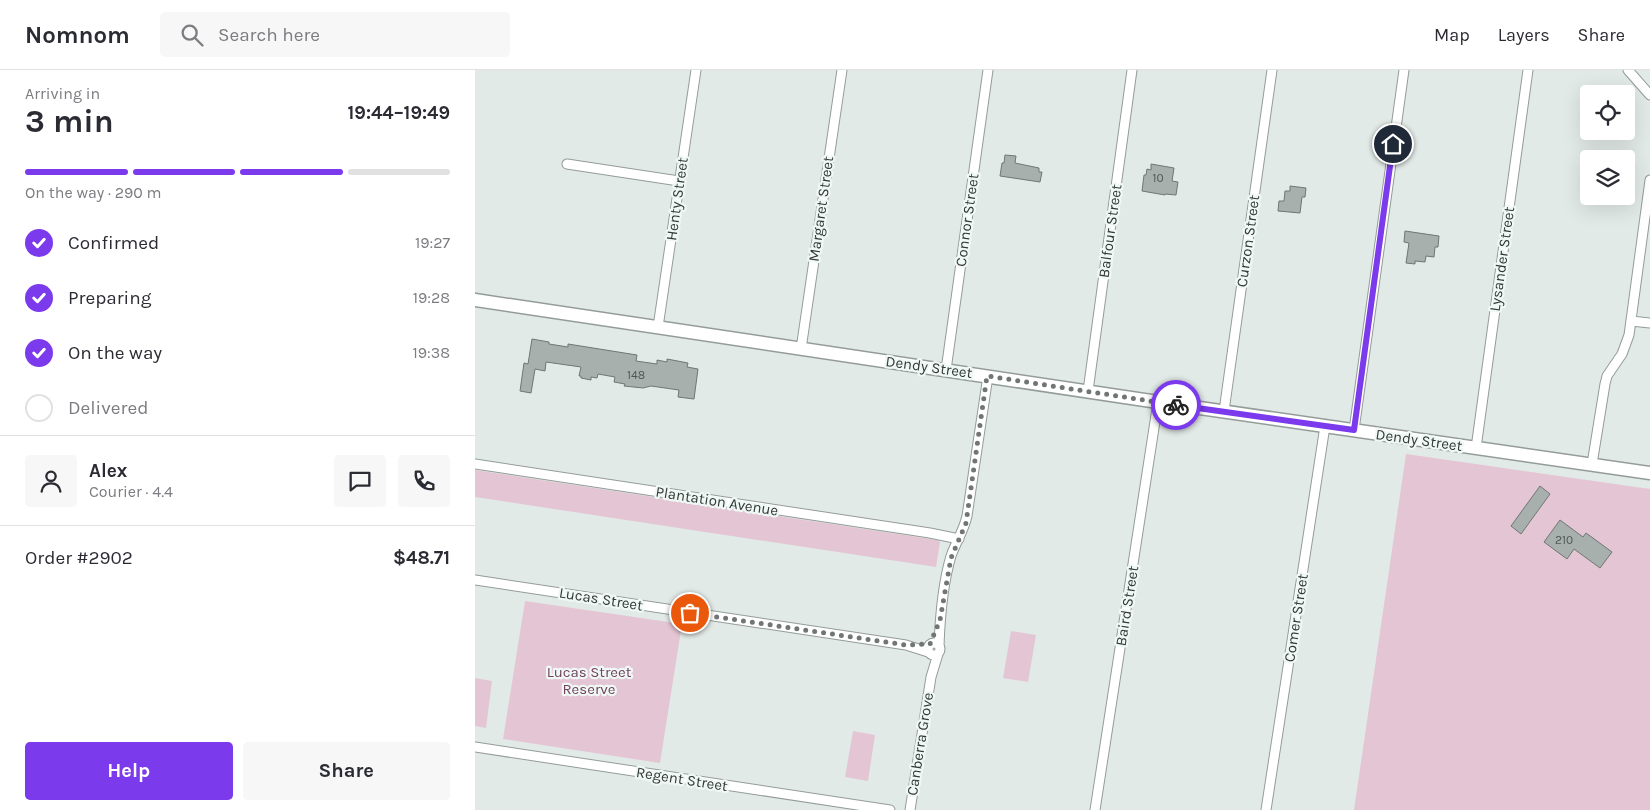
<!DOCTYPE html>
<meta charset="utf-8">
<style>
body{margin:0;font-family:Karla,sans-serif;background:#f7f7f7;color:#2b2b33;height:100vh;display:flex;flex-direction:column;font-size:19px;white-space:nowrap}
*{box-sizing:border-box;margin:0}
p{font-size:16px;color:#7c7c81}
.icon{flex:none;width:28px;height:28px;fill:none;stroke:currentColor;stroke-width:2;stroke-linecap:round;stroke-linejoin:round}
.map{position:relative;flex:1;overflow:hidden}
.side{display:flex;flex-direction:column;background:#fff;width:475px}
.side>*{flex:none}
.buttons{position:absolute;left:1105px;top:15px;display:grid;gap:10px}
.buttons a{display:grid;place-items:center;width:55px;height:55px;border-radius:5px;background:#fff;box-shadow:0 5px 20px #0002;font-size:25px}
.pin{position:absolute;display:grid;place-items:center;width:42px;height:42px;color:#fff;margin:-21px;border:2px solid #fff;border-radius:50%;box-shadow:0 1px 5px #0007}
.courier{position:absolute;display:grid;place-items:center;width:50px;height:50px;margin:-25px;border:4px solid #7c3aed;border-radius:50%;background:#fff;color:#222;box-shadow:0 1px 6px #0007}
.summary em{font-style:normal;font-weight:700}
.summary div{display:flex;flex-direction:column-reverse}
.summary{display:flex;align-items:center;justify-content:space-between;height:85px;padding:0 25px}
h1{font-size:32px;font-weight:700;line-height:38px}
.bar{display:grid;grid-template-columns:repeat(4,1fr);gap:8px 5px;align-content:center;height:60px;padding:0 25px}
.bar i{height:6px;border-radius:4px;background:#e1e1e2}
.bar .selected{background:#7c3aed}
.bar p{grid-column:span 4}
.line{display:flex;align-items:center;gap:12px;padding:0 25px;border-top:1px solid #e1e1e2}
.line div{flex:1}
.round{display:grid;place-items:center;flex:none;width:52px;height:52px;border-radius:5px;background:#f7f7f7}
ol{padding:0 25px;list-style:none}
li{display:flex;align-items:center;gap:15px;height:55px}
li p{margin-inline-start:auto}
li .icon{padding:5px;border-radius:50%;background:#7c3aed;color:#fff;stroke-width:4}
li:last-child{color:#7c7c81}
li i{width:28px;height:28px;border:2px solid #e1e1e2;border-radius:50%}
.button{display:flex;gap:10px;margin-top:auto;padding:10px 25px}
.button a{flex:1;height:58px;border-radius:5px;background:#7c3aed;color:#fff;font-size:20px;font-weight:700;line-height:58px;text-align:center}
.button a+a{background:#f7f7f7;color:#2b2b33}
header{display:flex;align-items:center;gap:30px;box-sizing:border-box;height:70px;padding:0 25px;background:#fff;border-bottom:1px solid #e1e1e2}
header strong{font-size:24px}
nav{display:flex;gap:28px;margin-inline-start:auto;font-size:18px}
.search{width:350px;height:45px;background:#f7f7f7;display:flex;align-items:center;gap:12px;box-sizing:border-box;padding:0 18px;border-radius:5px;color:#7c7c81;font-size:19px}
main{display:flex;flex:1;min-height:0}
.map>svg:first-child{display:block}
.green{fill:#e4c5d4}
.building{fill:#a7b0ac;stroke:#6f7673}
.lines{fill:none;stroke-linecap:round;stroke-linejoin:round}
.street-casing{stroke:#949c98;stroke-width:11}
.secondary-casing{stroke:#949c98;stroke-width:15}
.street{stroke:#fff;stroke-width:9}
.secondary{stroke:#fff;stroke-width:12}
.done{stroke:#717674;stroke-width:5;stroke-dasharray:0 9}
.route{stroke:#7c3aed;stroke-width:6}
.labels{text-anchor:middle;stroke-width:4.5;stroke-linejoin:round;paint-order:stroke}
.number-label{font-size:12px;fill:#515654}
.street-label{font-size:15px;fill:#343836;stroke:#eff8f4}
.park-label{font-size:15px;fill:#73425c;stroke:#eff8f4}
</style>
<header>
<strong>Nomnom</strong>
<div class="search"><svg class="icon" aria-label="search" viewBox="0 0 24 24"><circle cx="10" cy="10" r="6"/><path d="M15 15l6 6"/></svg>Search here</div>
<nav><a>Map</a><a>Layers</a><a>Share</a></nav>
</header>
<main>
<section class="side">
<div class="summary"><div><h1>3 min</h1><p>Arriving in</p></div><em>19:44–19:49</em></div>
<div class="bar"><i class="selected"></i><i class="selected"></i><i class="selected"></i><i></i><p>On the way · 290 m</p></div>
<ol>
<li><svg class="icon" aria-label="check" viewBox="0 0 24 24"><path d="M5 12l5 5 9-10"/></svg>Confirmed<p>19:27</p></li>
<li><svg class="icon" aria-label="check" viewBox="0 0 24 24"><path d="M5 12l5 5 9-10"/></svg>Preparing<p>19:28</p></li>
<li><svg class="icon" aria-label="check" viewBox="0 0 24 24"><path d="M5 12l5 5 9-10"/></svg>On the way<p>19:38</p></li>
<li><i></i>Delivered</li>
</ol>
<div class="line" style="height:90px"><a class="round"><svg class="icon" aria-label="person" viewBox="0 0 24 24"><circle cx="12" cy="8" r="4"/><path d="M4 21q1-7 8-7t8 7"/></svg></a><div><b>Alex</b><p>Courier · 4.4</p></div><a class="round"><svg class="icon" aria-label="chat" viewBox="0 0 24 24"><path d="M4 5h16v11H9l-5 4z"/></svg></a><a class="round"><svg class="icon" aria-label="phone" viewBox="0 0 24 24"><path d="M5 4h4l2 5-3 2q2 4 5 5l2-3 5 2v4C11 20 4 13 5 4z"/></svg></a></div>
<div class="line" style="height:65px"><div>Order #2902</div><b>$48.71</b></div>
<div class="button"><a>Help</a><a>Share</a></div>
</section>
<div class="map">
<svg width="1175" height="740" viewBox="0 0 1175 740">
<rect width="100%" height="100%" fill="#e2eae7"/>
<!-- green -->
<path class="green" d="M931,384L1175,419V740H879Z
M0,400L462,470L465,472L461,497L0,427Z
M50,531L207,554L185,693L28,669Z
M536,561L561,565L553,612L528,608Z
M0,608L17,611L11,658L0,656Z
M378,661L400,665L393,711L370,707Z"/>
<!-- building -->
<path class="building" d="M530,85L541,86L540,93L564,98V102H567L565,112L525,106L527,93H529Z
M676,94L699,98L697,111L703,112L701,125L690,124V125L667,121L669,105H671L672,99L676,100Z
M815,116L831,118L830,127H827L825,143L803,141L804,131H809L810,121H815Z
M930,161L964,166L963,177H960L959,187L951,186L950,192L940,191V194L931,193L934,173L929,172Z
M57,269L74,272V274L93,277V274L162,285L161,291L182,294V290L192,292V289L213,293L212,297L223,299L219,329L203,327L204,320L176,316L168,318L149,316L150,314L139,312L140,307L123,304L122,308L116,307V310L106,308V306H104L106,297L71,292L70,301L60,299L56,323L45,321L49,293L53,294Z
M1065,416L1075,424L1046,464L1036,456Z
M1085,450L1108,467L1111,463L1137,482L1125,498L1099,479L1092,489L1069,472Z"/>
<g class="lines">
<defs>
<path id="street" d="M1153,0L1175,25
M92,94L204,111
M1156,251L1175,253
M183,257L221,0
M326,279L367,0
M471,300L513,0
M613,321L657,0
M749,341L797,0
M879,360L929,0
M1001,378L1053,0
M0,394L455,463L484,469
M1117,394L1130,314L1132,306L1147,284L1154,265L1175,110
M0,510L431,575L453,582
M453 579a6 6 0 1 1 12 0a6 6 0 1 1-12 0Z
M464,576C465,547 468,513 476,486C481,472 489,460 492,446L513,306
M0,677L415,740
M435,740L456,607L463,584
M620,740L683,332
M791,740L850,356"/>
<path id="secondary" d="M0,230L683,332L1175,403"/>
</defs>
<!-- street casing -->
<use href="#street" class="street-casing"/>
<!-- secondary casing -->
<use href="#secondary" class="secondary-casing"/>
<!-- street -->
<use href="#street" class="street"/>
<!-- secondary -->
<use href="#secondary" class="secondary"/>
</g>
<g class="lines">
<!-- done -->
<path class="done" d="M215,543L431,575L455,574L465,550L476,488L491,453L512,306L701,335"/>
<!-- route -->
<path class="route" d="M701,335L879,360L918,74"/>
</g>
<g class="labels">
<!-- number labels -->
<g class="number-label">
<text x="683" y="112">10</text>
<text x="161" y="309">148</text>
<text x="1089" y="474">210</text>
</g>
<!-- street labels -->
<g class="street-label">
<text transform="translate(202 129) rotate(-82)" y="5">Henty Street</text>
<text transform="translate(346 139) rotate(-82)" y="5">Margaret Street</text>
<text transform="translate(492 150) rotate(-82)" y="5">Connor Street</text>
<text transform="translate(635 161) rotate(-82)" y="5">Balfour Street</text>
<text transform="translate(773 171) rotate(-82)" y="5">Curzon Street</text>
<text transform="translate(1027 189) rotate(-82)" y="5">Lysander Street</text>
<text transform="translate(454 297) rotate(8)" y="5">Dendy Street</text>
<text transform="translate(944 370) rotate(8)" y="5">Dendy Street</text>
<text transform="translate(242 431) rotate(9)" y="5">Plantation Avenue</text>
<text transform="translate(126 529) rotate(9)" y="5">Lucas Street</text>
<text transform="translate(652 536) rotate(-81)" y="5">Baird Street</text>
<text transform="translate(821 548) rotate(-81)" y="5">Comer Street</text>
<text transform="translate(445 674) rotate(-81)" y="5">Canberra Grove</text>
<text transform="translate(207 709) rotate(9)" y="5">Regent Street</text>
</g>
<!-- park labels -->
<g class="park-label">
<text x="114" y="607">Lucas Street<tspan x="114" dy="17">Reserve</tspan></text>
</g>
</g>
</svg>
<div class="buttons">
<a><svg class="icon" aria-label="locate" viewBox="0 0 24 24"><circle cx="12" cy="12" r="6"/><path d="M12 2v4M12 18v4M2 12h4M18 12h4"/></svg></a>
<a><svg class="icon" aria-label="layers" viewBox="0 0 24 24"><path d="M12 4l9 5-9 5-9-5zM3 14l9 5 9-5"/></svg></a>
</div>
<div class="pin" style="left:215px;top:543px;background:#ea580c"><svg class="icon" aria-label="bag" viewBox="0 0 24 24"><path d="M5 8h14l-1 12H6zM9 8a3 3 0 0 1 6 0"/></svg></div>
<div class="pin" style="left:918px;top:74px;background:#1f2937"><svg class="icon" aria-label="home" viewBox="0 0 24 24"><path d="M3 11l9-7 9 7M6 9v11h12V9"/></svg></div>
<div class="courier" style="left:701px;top:335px"><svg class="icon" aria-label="bike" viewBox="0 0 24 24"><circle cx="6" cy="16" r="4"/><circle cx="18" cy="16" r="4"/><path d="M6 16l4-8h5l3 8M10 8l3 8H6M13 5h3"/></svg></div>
</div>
</main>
